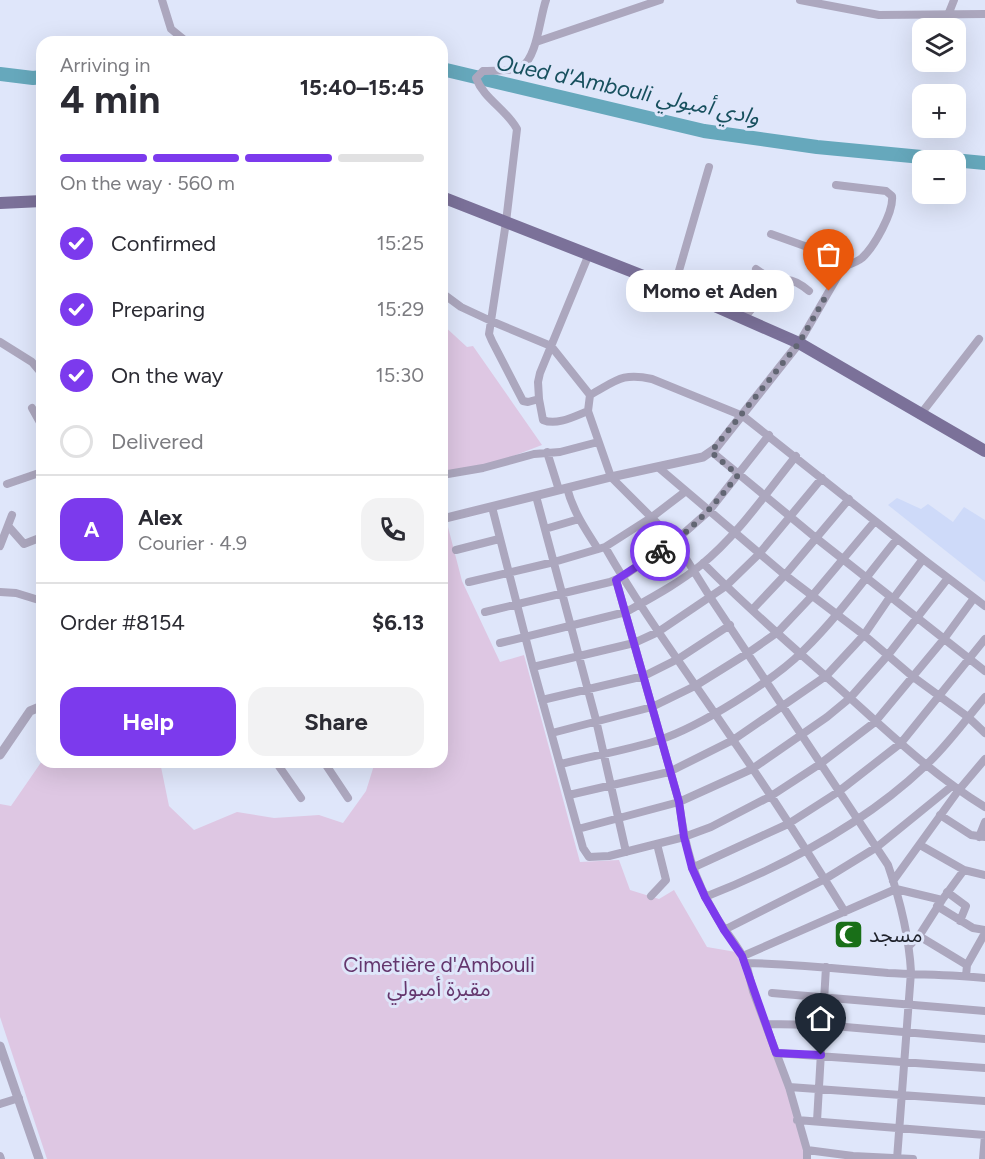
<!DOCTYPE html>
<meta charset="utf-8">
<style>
body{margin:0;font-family:Figtree,"Noto Sans Arabic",sans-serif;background:#f2f2f3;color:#2b2b33;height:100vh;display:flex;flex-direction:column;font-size:22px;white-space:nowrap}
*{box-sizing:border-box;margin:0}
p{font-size:20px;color:#7c7c81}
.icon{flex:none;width:33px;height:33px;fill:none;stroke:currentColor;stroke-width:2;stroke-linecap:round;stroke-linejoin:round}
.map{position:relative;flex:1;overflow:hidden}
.sheet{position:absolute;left:36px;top:36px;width:412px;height:732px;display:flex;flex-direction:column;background:#fff;border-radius:18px;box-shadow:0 6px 24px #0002}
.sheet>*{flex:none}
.buttons{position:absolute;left:912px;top:18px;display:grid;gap:12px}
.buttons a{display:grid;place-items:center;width:54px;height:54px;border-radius:12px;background:#fff;box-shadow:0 6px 24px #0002;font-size:30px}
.pin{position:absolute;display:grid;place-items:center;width:51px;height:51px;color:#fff;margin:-62px -26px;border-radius:50% 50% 50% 0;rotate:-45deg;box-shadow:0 0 6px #0007}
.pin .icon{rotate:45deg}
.courier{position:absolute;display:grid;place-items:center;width:60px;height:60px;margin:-30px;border:4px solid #7c3aed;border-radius:50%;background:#fff;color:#222;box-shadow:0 2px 8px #0007}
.bubble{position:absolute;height:42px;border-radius:18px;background:#fff;box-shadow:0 6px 24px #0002;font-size:20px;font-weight:700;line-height:42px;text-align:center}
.headline em{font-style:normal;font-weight:700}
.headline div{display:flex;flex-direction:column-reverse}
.headline{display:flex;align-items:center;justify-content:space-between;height:102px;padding:0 24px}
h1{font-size:39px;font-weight:700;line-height:45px}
.bar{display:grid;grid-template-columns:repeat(4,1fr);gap:9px 6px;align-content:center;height:72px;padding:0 24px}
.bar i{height:8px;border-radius:4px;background:#e1e1e2}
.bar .selected{background:#7c3aed}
.bar p{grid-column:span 4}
.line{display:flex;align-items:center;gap:15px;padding:0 24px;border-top:2px solid #e1e1e2}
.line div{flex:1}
.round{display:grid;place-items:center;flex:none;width:63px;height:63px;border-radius:18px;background:#f2f2f3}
ol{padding:0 24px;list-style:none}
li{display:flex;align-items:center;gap:18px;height:66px}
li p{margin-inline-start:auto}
li .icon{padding:6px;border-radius:50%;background:#7c3aed;color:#fff;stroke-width:4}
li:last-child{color:#7c7c81}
li i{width:33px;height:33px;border:3px solid #e1e1e2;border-radius:50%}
.primary-button{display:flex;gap:12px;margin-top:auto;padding:12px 24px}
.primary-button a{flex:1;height:69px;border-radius:18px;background:#7c3aed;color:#fff;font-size:24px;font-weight:700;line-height:69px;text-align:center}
.primary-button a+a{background:#f2f2f3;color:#2b2b33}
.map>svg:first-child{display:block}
.built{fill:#cedaf9}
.green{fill:#dec7e3}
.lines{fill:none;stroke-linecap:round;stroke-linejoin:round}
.river{stroke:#66a8bc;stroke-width:14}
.minor{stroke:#aca7be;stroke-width:8}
.tertiary{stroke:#aca7be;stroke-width:9}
.primary{stroke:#7b7199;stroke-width:12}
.done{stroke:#626673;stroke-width:6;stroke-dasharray:0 10.8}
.route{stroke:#7c3aed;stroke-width:8}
.labels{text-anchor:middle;stroke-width:6;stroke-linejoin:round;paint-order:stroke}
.poi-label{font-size:21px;fill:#1e212a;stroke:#dfe6fa;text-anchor:start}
.park-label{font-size:21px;fill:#64366d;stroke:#dfe6fa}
.water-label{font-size:22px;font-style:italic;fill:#17505e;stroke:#dfe6fa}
</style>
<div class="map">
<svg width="985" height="1159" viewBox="0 0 985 1159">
<rect width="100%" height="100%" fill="#dfe6fa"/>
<!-- built -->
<path class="built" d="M897,498L921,509L928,504L953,522L964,507L985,520V582L888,505Z"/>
<!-- green -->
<path class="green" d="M442,324L467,347L473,346L542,445L495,463L443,473Z
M448,527L462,581L500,662L524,655L580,862L619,860L630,890L659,899L674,890L707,947L736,952L787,1089L802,1139L804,1159H47L0,1017V804L11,806L42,761L160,762L169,806L194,830L237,812L274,818L319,815L343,823L366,791L375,762H442V529Z"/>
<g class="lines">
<!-- river -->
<path class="river" d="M442,69L704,131L817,147L985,163
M0,74L33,78L42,77"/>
<!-- minor -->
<path class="minor" d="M162,0L171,29L187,42
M546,0C540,16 537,59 521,67C511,72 494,70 483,71L476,78C484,99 506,109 517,129L506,222L491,321L551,346L590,395
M800,0L879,15L985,14
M948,15L954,0
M536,42L660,0
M836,185L886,191L892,196C894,212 874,247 862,258C856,263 847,265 840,268
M771,234L830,255L840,268L839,274L799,343
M756,269L772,280L773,284
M674,288L709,167
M442,293L461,307L491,321L489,334L492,341L523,401L528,402L539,399
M744,318C753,308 773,279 787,280C795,280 803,286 809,291
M0,342L32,362L42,374
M32,408L42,426
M588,411C575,416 557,426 543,420L539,399L538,382L540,373L589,254
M920,415L979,339
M547,452L559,490
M712,452L816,538L985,671
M659,468L785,575L864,635L912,676L968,717L985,733
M442,475L483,468L534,454L560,452L598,442
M7,484L42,472
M567,488C573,511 585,529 598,549
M536,496L596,720L626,852
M492,507L533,667L583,848L589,857L609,856L684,837L711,827L771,796L820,764L875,722L944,639L974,598
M9,527L24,544L42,537
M545,529L579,519
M0,546L12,515
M605,547C643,614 690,676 733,740C772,796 809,854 845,912
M456,550L499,539
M703,563C746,607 793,647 839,688C886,730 931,774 985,807
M616,580L679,802C685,847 693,877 716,916C725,932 739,946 746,963C794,964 841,969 888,973C921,975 953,974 985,978
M469,582L554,562L605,547L652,517L686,491
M0,592L16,593L42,601
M893,599L923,559
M752,610L785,575L849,499
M485,612L610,582L622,577L675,541L709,511L769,435
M500,643L626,612C651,598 679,583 701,565C738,535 766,493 796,456
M533,667L634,643L658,632L726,586L759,554L822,478
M542,700L644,676L678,659L730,625
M552,733L652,707L695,686L748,653L778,632L812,596L875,521
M276,762L301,798
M324,762L348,798
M561,764C593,756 627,750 659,740C699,727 773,681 803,651C838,617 866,577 897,539
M569,795L669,772L733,740L826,676L864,635L890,597
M940,815L971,835L985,837
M578,829L679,802L752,769L827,717L850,698L888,655L948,578
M979,837L985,822
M920,845L964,870L985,875
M692,868L788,824L838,792L901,743L985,639
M893,881L958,791L985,759
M947,892L966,906L960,921
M651,896L666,880L657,844
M705,897C784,866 863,825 925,766C947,746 965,720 985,697
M937,906L973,928L985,930
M724,930L825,879L877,847L952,786
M919,936L967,965
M909,946L919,936L942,900L964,870
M743,956L896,889L942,900
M746,963L753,991L789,1087L807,1150V1159
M966,976L967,965L985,933
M772,993L985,1011
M766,1024L822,1025L985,1039
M776,1053L985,1068
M789,1087L985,1101
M0,1104L19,1098
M797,1120L985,1135
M817,1121L826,967
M807,1150L853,1156L913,1159
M0,1156L1,1159
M897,1159L911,972C909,935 900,900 888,865L710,597L675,541L611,477L588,411L590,395C616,381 622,372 652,379L743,416L923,559L985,606
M983,1159L985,1135"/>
<!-- tertiary -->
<path class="tertiary" d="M442,519L611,477L703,457L716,448L799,343
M0,755L30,711L42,706
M0,1046L39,1159"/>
<!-- primary -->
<path class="primary" d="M442,197L674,288L799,343L985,451
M0,203L42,201"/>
</g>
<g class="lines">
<!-- done -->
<path class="done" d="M660,551C693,530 714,505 738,475L711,452L799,343L829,291"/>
<!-- route -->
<path class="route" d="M660,551L616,580L679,802L684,837L692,868L705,897L724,930L742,956L776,1053L821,1055"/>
</g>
<!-- icons -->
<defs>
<symbol id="mosque-square" viewBox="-11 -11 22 22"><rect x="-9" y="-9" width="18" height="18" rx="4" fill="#196f18" stroke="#dfe6fa"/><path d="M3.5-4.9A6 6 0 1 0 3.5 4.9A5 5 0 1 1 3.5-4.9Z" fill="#fff"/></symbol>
</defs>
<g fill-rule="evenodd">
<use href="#mosque-square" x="832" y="918" width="33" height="33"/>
</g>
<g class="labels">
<!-- poi labels -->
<g class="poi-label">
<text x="869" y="942">مسجد</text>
</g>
<!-- park labels -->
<g class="park-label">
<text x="439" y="972">Cimetière d'Ambouli<tspan x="439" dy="24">مقبرة أمبولي</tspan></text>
</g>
<!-- water labels -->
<g class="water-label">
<text transform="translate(628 89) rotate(12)" y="8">Oued d'Ambouli وادي أمبولي</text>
</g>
</g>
</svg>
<div class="buttons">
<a><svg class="icon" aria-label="layers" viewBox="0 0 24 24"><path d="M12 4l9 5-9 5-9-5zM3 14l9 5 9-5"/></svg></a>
<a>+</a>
<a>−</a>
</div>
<div class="pin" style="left:829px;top:291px;background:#ea580c"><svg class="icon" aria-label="bag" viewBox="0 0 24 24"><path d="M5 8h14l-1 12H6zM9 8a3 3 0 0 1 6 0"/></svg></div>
<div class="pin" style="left:821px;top:1055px;background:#1f2937"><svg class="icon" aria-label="home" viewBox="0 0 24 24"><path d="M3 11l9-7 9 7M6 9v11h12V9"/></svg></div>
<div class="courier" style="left:660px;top:551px"><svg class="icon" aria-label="bike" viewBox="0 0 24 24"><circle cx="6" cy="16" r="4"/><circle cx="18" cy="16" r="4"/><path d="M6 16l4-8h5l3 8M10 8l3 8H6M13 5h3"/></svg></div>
<div class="bubble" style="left:626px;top:270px;width:168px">Momo et Aden</div>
<section class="sheet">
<div class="headline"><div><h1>4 min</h1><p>Arriving in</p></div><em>15:40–15:45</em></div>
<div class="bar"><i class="selected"></i><i class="selected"></i><i class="selected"></i><i></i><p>On the way · 560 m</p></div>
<ol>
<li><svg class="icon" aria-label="check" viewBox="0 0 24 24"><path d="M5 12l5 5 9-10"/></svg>Confirmed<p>15:25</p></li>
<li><svg class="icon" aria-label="check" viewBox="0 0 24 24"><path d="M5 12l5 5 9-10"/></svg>Preparing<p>15:29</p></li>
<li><svg class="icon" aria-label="check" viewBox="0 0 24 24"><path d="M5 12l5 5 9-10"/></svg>On the way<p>15:30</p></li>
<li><i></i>Delivered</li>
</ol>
<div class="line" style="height:108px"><b class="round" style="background:#7c3aed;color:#fff">A</b><div><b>Alex</b><p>Courier · 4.9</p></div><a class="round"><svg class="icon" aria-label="phone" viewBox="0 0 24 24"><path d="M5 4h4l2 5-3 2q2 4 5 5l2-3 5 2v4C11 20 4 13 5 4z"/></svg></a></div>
<div class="line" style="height:78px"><div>Order #8154</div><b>$6.13</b></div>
<div class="primary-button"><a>Help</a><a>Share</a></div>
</section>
</div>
